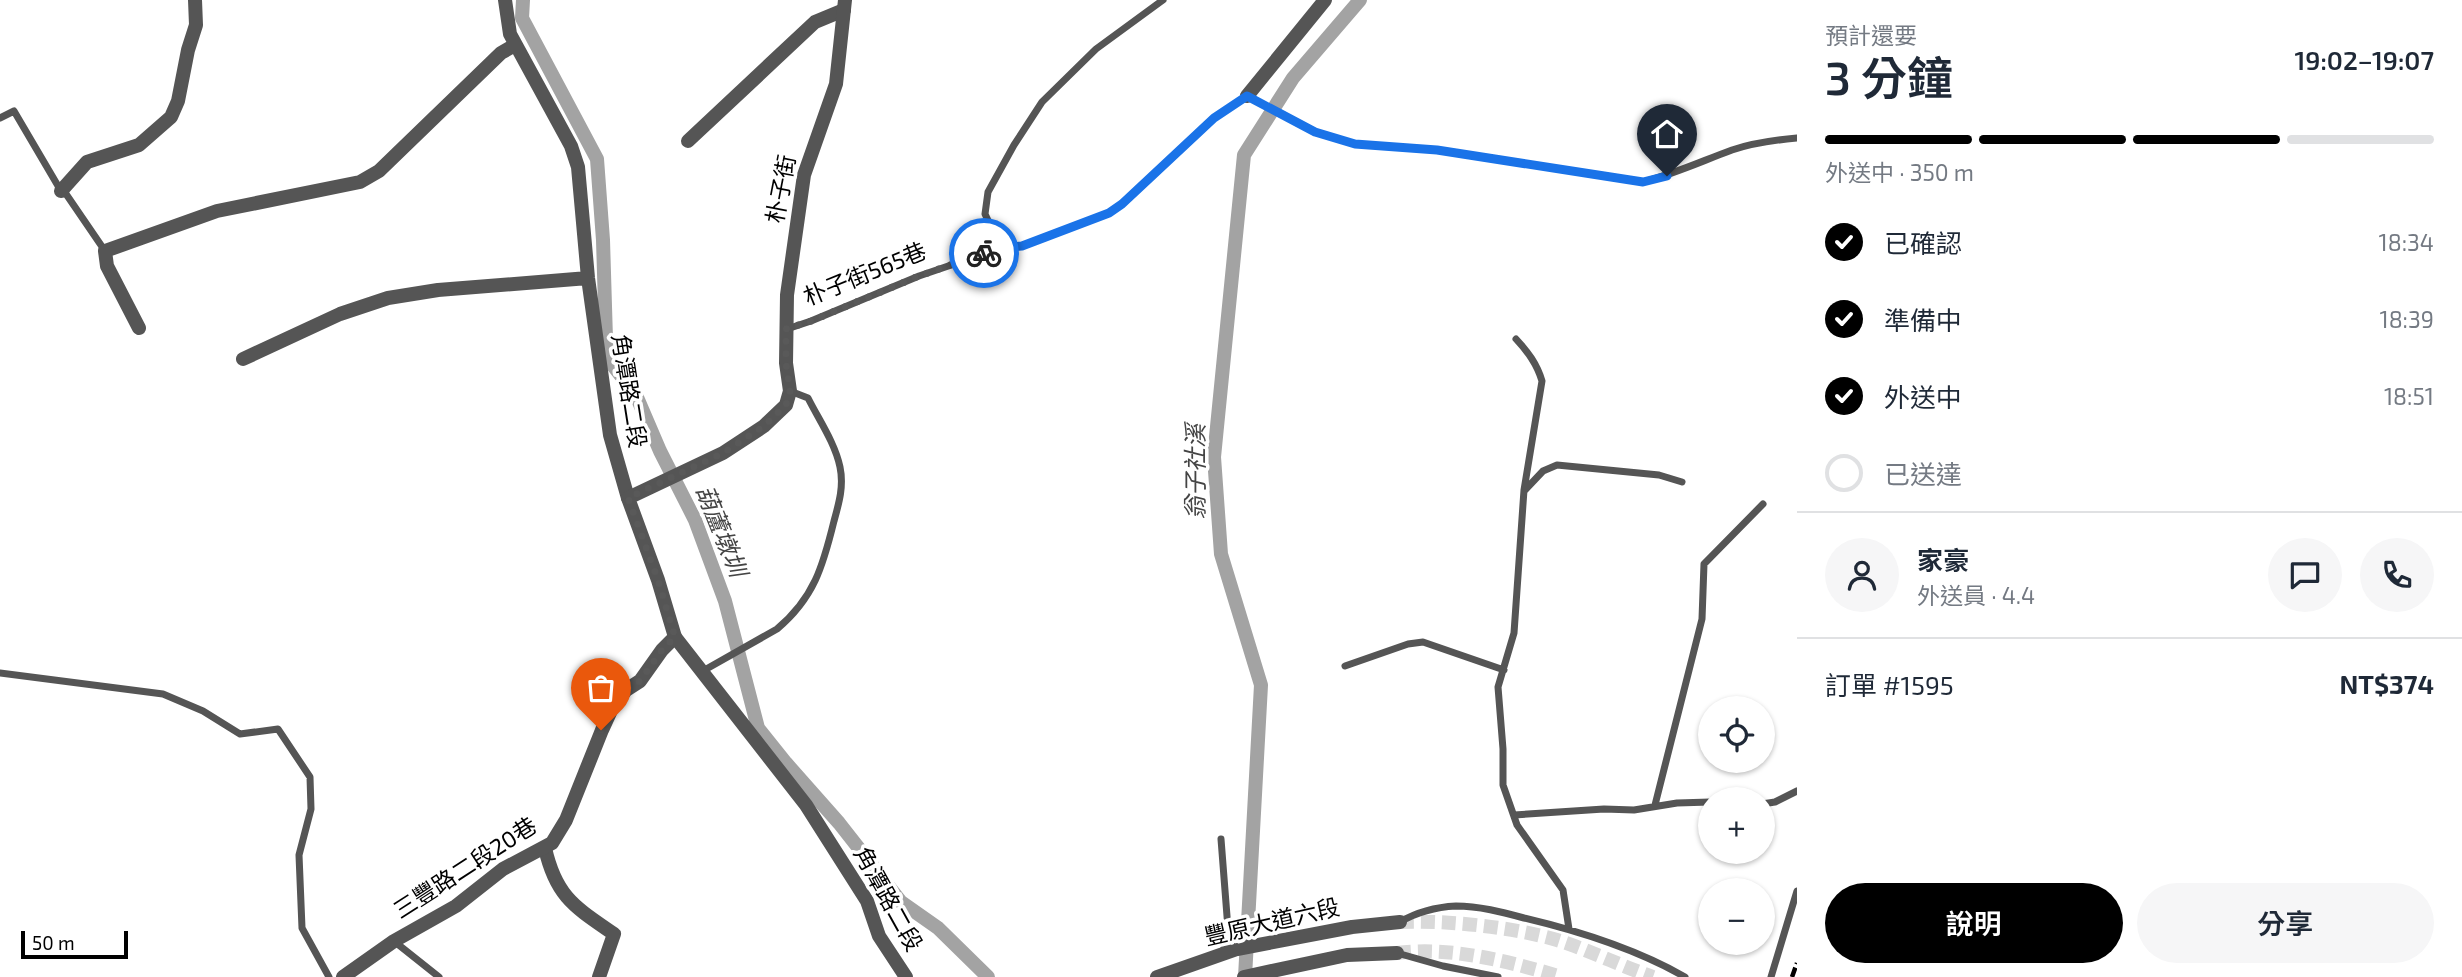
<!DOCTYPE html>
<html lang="zh-TW">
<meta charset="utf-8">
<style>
body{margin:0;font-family:"Exo 2","Noto Sans TC",sans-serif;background:#f6f6f7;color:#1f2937;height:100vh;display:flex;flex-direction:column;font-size:26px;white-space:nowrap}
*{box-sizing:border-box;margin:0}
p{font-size:23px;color:#747a83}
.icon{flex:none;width:38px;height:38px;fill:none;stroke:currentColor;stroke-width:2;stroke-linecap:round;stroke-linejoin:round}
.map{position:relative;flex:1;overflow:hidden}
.drawer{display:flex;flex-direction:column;background:#fff;width:665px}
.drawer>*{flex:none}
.fabs{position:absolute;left:1698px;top:696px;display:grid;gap:14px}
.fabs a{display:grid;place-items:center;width:77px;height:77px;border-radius:50%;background:#fff;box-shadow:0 2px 5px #0004;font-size:35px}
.scale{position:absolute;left:21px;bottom:18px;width:107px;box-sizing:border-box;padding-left:7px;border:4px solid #000;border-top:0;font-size:19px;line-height:24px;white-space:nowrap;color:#000;-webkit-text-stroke:5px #fff;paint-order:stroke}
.pin{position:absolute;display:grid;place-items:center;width:60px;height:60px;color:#fff;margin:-72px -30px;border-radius:50% 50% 50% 0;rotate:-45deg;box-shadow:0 0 7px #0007}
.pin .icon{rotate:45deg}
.courier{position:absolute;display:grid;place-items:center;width:70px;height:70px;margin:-35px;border:5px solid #1a73e8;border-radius:50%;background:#fff;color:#222;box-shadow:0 2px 9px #0007}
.headline em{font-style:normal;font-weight:600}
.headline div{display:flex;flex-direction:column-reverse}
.headline{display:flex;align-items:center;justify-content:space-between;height:119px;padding:0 28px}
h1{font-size:46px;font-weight:600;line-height:52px}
.bar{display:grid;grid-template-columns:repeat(4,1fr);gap:10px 7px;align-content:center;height:84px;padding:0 28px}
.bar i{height:9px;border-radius:5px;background:#e0e1e3}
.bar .selected{background:#000}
.bar p{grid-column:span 4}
.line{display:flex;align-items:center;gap:18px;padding:0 28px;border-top:2px solid #e0e1e3}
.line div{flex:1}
.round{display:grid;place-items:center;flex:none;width:74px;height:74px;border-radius:37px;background:#f6f6f7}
ol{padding:0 28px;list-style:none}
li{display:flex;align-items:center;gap:21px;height:77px}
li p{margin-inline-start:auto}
li .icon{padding:7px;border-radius:50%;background:#000;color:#fff;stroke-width:4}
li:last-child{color:#747a83}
li i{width:38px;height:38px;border:4px solid #e0e1e3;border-radius:50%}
.primary-button{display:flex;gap:14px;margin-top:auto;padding:14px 28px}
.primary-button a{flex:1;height:80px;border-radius:42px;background:#000;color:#fff;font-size:28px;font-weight:600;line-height:80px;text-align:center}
.primary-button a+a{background:#f6f6f7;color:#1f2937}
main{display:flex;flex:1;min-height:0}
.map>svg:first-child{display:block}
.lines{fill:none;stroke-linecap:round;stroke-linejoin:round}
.canal{stroke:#a3a3a3;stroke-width:14}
.tertiary-tunnel{stroke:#d9d9d9;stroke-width:14;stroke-dasharray:14 7;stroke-linecap:butt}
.service{stroke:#555;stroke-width:7}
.minor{stroke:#555;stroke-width:14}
.tertiary{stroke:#555;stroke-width:14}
.rail{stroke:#000;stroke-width:4.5;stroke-dasharray:10 3.5 2 3.5;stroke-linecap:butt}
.done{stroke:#595959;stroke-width:7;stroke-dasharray:0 12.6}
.route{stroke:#1a73e8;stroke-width:9}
.labels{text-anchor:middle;stroke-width:7;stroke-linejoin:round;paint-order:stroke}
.street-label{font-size:23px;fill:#000;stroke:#fff}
.water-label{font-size:24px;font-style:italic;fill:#444;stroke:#fff}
</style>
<main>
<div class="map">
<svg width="1797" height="977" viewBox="0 0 1797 977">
<rect width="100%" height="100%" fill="#fff"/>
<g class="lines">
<!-- canal -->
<path class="canal" d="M523,0L522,18L597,159L603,240L606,339L611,363L636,395L660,451L695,520L725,601L758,728L786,763L839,823L901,902L938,928L988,977
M1245,977L1261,685L1221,554L1214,457L1244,155L1293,78L1360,0"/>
<!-- tertiary-tunnel -->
<path class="tertiary-tunnel" d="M1400,922C1445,920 1513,927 1557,940C1589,950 1621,966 1653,977
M1397,953C1452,946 1510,962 1562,977"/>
<!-- service -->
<path class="service" d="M0,118L14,111L61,191H64L105,251
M1001,248L985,214L988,192L1014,145L1042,102L1096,49L1163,0
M787,329L811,321L919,276L1001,248L1022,246L1109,213L1122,204L1214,118L1247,96L1316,132L1355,144L1437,150L1643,182C1674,174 1702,161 1732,150C1753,143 1775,140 1797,138
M1516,339C1528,352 1537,364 1542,381L1524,490L1514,633L1498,687L1503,749V785L1517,825L1563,890L1569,929
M1525,490L1543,471L1557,465L1659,475L1682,482
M1345,666L1408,644L1423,642L1504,670
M701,672L777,629C814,598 823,566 834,521C839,503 844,486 840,467C835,443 819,420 808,398L790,391
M0,673L163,694L203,711L240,734L278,729L310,777L311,809L299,855L302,928L329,977
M1762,804L1775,802L1797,791
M1655,805L1702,619L1704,564L1763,504
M1514,815L1604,809L1634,810L1677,803L1710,802
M1221,839L1228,929L1223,953
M1400,922C1417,912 1436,907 1456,906C1479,906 1502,912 1524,918C1579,931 1636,949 1685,977
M395,942L439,977
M1397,953L1443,966L1498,977
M1771,977L1797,891"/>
<!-- minor -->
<path class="minor" d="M505,0L510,34L571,146L578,167L588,278L610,435L628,498
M1247,96L1325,0
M688,141L815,22L844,10
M61,191L87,162L139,145L171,117L178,101L188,50L196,25L195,0
M139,328L107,266L105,251L217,211L360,182L379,171L501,53L515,45
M243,359L340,314L388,298L438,290L588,278
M675,637L806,805L867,901L879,936L906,977
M545,848C556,897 575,907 614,934L599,977"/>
<!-- tertiary -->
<path class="tertiary" d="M343,977L394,941L456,906L503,869L552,843L566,820L602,730L613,706L626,690L640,681L662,650L675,637L658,580L628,498L723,453L764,426L786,405L790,391L786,363L787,295L804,175L836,84L845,0
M1157,977L1237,949L1352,927L1400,922
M1244,977L1347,955L1397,953"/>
<!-- rail -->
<path class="rail" d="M1792,977L1797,963"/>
</g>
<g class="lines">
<!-- done -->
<path class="done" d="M601,730L613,706L626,690L640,681L662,650L675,637L658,580L628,498L723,453L764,426L786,405L790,391L786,363V329L811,321L919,276L984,253"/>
<!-- route -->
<path class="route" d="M984,253L1001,248L1022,246L1109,213L1122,204L1214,118L1247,96L1315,132L1355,144L1437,150L1643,182L1667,176"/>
</g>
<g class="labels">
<!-- street labels -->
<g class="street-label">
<text transform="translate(781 189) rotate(-79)" y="8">朴子街</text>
<text transform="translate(865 274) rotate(-22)" y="8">朴子街565巷</text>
<text transform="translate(629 391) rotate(81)" y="8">角潭路二段</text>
<text transform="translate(465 868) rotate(-33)" y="8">三豐路二段20巷</text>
<text transform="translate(888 899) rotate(61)" y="8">角潭路二段</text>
<text transform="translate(1272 922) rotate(-13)" y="8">豐原大道六段</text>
</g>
<!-- water labels -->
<g class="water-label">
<text transform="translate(1196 472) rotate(-90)" y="8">翁子社溪</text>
<text transform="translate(721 531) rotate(68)" y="8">葫蘆墩圳</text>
</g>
</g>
</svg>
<div class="fabs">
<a><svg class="icon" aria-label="locate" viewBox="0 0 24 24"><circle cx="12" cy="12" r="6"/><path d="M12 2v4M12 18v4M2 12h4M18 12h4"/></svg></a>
<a>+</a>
<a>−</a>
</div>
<div class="scale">50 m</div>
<div class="pin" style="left:601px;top:730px;background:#ea580c"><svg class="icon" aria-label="bag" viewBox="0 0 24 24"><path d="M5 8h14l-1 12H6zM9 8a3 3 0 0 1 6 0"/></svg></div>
<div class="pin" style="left:1667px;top:176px;background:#1f2937"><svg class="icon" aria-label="home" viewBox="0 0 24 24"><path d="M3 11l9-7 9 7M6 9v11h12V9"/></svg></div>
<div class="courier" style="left:984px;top:253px"><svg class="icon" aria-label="bike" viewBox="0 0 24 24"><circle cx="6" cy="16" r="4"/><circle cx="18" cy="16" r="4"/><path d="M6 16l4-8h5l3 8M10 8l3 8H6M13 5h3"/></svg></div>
</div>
<section class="drawer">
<div class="headline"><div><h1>3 分鐘</h1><p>預計還要</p></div><em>19:02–19:07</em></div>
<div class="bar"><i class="selected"></i><i class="selected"></i><i class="selected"></i><i></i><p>外送中 · 350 m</p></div>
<ol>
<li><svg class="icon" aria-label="check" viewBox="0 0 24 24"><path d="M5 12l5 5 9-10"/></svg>已確認<p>18:34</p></li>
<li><svg class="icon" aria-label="check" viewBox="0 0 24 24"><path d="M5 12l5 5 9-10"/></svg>準備中<p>18:39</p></li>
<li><svg class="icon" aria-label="check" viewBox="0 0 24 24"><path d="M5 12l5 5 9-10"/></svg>外送中<p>18:51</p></li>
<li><i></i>已送達</li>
</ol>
<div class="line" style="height:126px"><a class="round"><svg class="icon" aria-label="person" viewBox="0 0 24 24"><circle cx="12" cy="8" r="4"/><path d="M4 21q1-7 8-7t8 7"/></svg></a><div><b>家豪</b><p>外送員 · 4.4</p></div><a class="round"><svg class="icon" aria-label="chat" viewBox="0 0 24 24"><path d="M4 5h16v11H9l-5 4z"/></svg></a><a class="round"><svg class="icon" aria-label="phone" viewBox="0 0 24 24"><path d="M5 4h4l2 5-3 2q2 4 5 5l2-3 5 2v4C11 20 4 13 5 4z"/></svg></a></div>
<div class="line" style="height:91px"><div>訂單 #1595</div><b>NT$374</b></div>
<div class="primary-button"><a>說明</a><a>分享</a></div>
</section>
</main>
